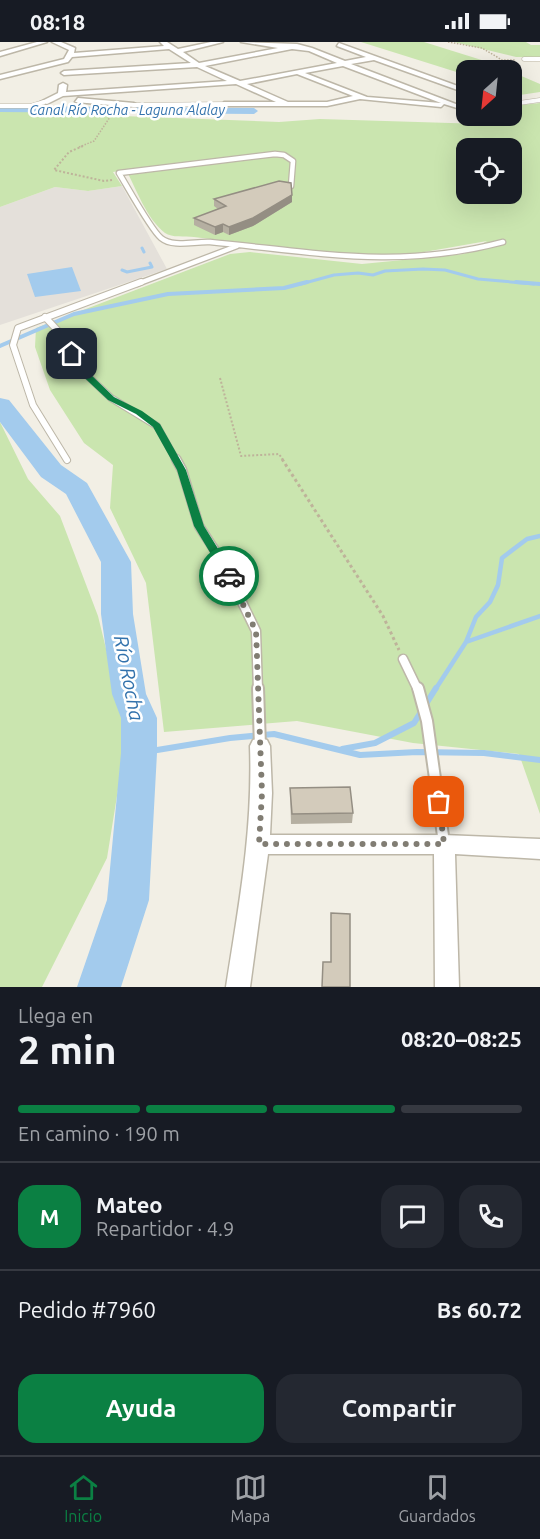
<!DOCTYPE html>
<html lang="es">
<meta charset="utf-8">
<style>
body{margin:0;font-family:Ubuntu,sans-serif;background:#242831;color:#f1f3f6;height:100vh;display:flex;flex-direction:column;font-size:22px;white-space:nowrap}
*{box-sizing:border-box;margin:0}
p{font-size:20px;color:#9ea1a6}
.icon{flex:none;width:33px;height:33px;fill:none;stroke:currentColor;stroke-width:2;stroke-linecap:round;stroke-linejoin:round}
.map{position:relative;height:945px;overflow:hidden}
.side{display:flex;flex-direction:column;background:#171b24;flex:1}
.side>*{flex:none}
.needle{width:39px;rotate:207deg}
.fabs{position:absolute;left:456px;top:18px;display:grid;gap:12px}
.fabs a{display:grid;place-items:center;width:66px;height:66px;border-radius:12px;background:#171b24;box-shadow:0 6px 24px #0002;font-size:30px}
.pin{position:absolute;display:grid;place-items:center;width:51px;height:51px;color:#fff;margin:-26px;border-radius:12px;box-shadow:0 3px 9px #0006}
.courier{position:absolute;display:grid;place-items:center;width:60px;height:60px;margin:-30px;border:4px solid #0b8043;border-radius:50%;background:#fff;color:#222;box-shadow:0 2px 8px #0007}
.overview em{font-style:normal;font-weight:700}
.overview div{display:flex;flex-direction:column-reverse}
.overview{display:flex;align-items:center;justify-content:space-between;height:102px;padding:0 18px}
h1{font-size:39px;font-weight:700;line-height:45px}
.bar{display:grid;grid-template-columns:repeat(4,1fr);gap:9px 6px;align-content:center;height:72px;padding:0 18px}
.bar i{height:8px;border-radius:4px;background:#363941}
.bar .current{background:#0b8043}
.bar p{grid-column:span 4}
.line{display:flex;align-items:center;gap:15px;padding:0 18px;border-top:2px solid #363941}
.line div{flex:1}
.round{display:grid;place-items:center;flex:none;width:63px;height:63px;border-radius:18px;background:#242831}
.action{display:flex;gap:12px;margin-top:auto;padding:12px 18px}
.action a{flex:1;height:69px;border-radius:18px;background:#0b8043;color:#fff;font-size:24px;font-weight:700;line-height:69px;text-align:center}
.action a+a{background:#242831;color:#f1f3f6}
.status{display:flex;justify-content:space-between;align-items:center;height:42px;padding:0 30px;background:#171b24;direction:ltr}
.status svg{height:16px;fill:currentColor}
.dock{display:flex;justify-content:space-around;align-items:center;height:84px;border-top:2px solid #363941;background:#171b24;font-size:16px;color:#9ea1a6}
.dock a{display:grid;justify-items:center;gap:3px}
.dock .current{color:#0b8043}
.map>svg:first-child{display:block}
.industrial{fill:#e4e0da}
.green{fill:#cae5af;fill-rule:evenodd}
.water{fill:#a3cbed}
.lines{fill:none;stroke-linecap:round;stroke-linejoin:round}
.stream-far3{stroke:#a3cbed;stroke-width:3}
.stream-far2{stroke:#a3cbed;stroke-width:4}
.stream-far1{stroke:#a3cbed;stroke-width:4.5}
.stream{stroke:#a3cbed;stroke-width:6}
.canal{fill:#a3cbed;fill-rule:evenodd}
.river{fill:#a3cbed;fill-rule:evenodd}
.lane-far4-casing{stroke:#bdb7a8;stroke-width:5}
.lane-far3-casing{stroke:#bdb7a8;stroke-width:7}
.lane-far2-casing{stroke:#bdb7a8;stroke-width:8}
.lane-far1-casing{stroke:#bdb7a8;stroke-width:11}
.lane-casing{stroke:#bdb7a8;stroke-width:14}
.street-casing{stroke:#bdb7a8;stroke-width:3}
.path-far2{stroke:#beb39a;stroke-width:1.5;stroke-dasharray:1.5 1.5;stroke-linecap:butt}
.path-far1{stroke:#beb39a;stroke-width:2;stroke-dasharray:2 2;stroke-linecap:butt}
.path{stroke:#beb39a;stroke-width:3;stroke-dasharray:3 3;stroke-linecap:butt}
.lane-far4{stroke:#fff;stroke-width:4}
.lane-far3{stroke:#fff;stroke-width:4.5}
.lane-far2{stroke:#fff;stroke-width:6}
.lane-far1{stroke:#fff;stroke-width:8}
.lane{stroke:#fff;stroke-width:10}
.street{fill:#fff;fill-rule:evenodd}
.wall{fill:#b5afa1}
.shaded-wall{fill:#948e83}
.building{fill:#d3cbbb;stroke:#948e83;stroke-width:1.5}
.route{fill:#0b8043}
.done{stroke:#817d73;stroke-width:6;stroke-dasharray:0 10.8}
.labels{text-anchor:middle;stroke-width:5;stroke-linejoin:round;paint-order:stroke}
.far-water-label{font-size:14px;font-style:italic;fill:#3272ac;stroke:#fff}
.near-water-label{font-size:20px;font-style:italic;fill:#3272ac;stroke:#fff}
</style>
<div class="status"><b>08:18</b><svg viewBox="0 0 49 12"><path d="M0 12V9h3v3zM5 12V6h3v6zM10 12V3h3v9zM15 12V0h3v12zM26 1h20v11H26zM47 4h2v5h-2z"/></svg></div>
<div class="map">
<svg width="540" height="945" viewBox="0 0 540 945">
<rect width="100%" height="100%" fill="#f2efe5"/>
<!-- industrial -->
<path class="industrial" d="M122,144L167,227L0,283V165L55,145L88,149Z"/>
<!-- green -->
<path class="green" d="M361,0H424L488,20L509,28H466V33Z
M454,0H526L531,3H540V15H516Z
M512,30L540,42V50L520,53L512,50Z
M540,61V772L519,712L413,701L297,679L164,690L146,541L110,466L113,423L84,401L50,348L35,305L36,286L230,212L250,210L362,222L464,212L487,199L407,213L324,211L194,195C185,194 172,196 165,191C146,176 137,148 126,128L113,130L122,144L88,149L55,145L0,165V69L119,71L122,74L279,80L320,77L483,82L490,78L480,74H512V64ZM466,106H512V152H466Z
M0,380L28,437L60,474L98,574L124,680L121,729L107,816L42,945H0Z"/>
<!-- water -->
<path class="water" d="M72,225L81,249L35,255L27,232Z"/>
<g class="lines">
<!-- stream-far3 -->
<path class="stream-far3" d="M142,206L144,210
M122,228L127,230L152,225L150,221
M301,242L334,233L358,231L373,233L385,229L423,227L445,228L478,237L534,242"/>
<!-- stream-far2 -->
<path class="stream-far2" d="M516,240L540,242
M0,304L74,272L168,252L284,246L307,240"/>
<!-- stream-far1 -->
<path class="stream-far1" d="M466,600L540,574
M435,648L466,600L476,575L490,560L498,543L502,516L527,497L540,494"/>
<!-- stream -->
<path class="stream" d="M342,707L375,701L414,681L436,646
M139,711L230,696L274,692L360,713L417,710L484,711L540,718"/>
<!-- canal -->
<path class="canal" d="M0,64L254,66L258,69L254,72L0,70Z"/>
<!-- river -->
<path class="river" d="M0,356L9,358L61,423L87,441L131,520L133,572L146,652L157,676V711L149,858L121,945H77L107,858L121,711V676L112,652L101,572V520L66,452L41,435L0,380Z"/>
<defs>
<path id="lane-far4" d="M524,17H540
M512,62L540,58
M134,63L227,62
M0,64H31L44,60"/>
<path id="lane-far3" d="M291,144L293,119L284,113L275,112L119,131C127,144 151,188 161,196C173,206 195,199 210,200C315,210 397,228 503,200
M137,242L237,204"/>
<path id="lane-far2" d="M45,275L60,291L77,324L111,356L157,384L176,418
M67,418L33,363L13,303L18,286L141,240"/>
<path id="lane-far1" d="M176,417L182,428L199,484L223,521L256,589L258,648
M403,617L418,648"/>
<path id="lane" d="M258,646L260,704
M418,646L427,679L444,801"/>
<path id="street" d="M37,0H47L0,14V10Z
M52,0H61L75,6L74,11L164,4L160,0H167L178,7L211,0H223L183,10L199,21L278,6L241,0L297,2L312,6L345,19L366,15L337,4L339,1L466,47V51L374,18L351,22L461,64L457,66L444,62L441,65L360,57L327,64H224V60H276L236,42L63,54L47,62L40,60L58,51L59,43L63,41L67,43L66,50L227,39L197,25L64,33L61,31L64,29L191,21L169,7L72,15L68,20L0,37V33L64,17L69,8ZM292,7L309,9L337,21L240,39L205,24ZM343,24L441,61L367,55L305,31ZM297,32L353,54L327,60H288L247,42Z
M78,56L134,61L138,63L134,65L75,60Z
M260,696L267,698L270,704L272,751L270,793H444L540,797V817L455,812L459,945H435L434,812H268L250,945H226C239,862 253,788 250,704L253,698Z"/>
</defs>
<!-- lane-far4 casing -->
<use href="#lane-far4" class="lane-far4-casing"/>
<!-- lane-far3 casing -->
<use href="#lane-far3" class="lane-far3-casing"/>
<!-- lane-far2 casing -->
<use href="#lane-far2" class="lane-far2-casing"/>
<!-- lane-far1 casing -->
<use href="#lane-far1" class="lane-far1-casing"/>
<!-- lane casing -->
<use href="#lane" class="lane-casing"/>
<!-- street casing -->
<use href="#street" class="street-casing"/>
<!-- path-far2 -->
<path class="path-far2" d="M448,0L482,6L502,18H516
M79,105L94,99L112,72"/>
<!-- path-far1 -->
<path class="path-far1" d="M83,104L69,110L54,128L104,139L112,138
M220,336L241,414L279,412L283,418"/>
<!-- path -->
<path class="path" d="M282,417L383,574L399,608"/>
<!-- lane-far4 -->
<use href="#lane-far4" class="lane-far4"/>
<!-- lane-far3 -->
<use href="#lane-far3" class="lane-far3"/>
<!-- lane-far2 -->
<use href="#lane-far2" class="lane-far2"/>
<!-- lane-far1 -->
<use href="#lane-far1" class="lane-far1"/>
<!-- lane -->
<use href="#lane" class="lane"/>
<!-- street -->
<use href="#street" class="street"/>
</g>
<!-- wall -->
<path class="wall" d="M214,157L292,160L253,184L229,193L223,190L215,193L194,183V176L218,167L214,164Z
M290,746L353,771L352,781L291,782Z"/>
<!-- shaded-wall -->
<path class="shaded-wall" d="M292,153V160L253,184L229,193V185Z
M223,182V190L215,193V185Z"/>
<!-- building -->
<path class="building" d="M279,139L291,141L292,153L253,176L229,185L223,182L215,185L194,176L226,164L214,157Z
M350,745L353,771L292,772L290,746Z
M331,871L350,872V945H322L323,920H331Z"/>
<!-- route -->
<path class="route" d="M69,310H75L81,323L114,355L142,369L160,382L186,428L204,484L235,534L233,537H226L194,484L177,428L153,385L136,372L108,358L74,326Z"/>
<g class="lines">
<!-- done -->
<path class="done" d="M229,534L256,589L262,751L259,802H444L439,760"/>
</g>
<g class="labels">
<!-- far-water labels -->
<g class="far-water-label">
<text x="127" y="73">Canal Río Rocha - Laguna Alalay</text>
</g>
<!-- near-water labels -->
<g class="near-water-label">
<text transform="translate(129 636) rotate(79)" y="7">Río Rocha</text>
</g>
</g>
</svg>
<div class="fabs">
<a><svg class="needle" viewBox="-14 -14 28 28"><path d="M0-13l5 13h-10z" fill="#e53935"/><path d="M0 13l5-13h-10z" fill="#9ea1a6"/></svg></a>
<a><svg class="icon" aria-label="locate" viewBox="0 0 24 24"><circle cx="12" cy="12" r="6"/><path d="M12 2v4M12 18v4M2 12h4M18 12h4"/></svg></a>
</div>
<div class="pin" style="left:439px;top:760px;background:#ea580c"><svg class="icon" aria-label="bag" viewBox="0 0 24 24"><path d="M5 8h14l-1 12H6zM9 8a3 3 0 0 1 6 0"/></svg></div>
<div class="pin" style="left:72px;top:312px;background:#1f2937"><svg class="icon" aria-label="home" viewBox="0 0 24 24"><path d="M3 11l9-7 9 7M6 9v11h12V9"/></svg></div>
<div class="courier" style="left:229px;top:534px"><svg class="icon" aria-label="car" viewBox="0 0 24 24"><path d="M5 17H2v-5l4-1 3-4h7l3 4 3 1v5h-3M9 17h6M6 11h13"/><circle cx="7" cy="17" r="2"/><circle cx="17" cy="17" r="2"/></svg></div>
</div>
<section class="side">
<div class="overview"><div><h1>2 min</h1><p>Llega en</p></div><em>08:20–08:25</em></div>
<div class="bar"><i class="current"></i><i class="current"></i><i class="current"></i><i></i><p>En camino · 190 m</p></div>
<div class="line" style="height:108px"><b class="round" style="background:#0b8043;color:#fff">M</b><div><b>Mateo</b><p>Repartidor · 4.9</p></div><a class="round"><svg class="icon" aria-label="chat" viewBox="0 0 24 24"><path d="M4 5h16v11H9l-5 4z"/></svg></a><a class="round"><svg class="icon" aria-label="phone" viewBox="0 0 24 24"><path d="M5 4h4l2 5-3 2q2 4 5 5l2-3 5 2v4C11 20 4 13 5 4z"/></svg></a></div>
<div class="line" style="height:78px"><div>Pedido #7960</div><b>Bs 60.72</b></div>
<div class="action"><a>Ayuda</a><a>Compartir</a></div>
</section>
<nav class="dock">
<a class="current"><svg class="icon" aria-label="home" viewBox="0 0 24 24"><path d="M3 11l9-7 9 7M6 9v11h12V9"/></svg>Inicio</a>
<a><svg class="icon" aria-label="map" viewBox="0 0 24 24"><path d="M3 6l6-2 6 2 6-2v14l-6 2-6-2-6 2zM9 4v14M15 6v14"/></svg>Mapa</a>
<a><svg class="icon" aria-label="saved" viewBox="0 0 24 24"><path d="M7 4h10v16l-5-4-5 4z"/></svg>Guardados</a>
</nav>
